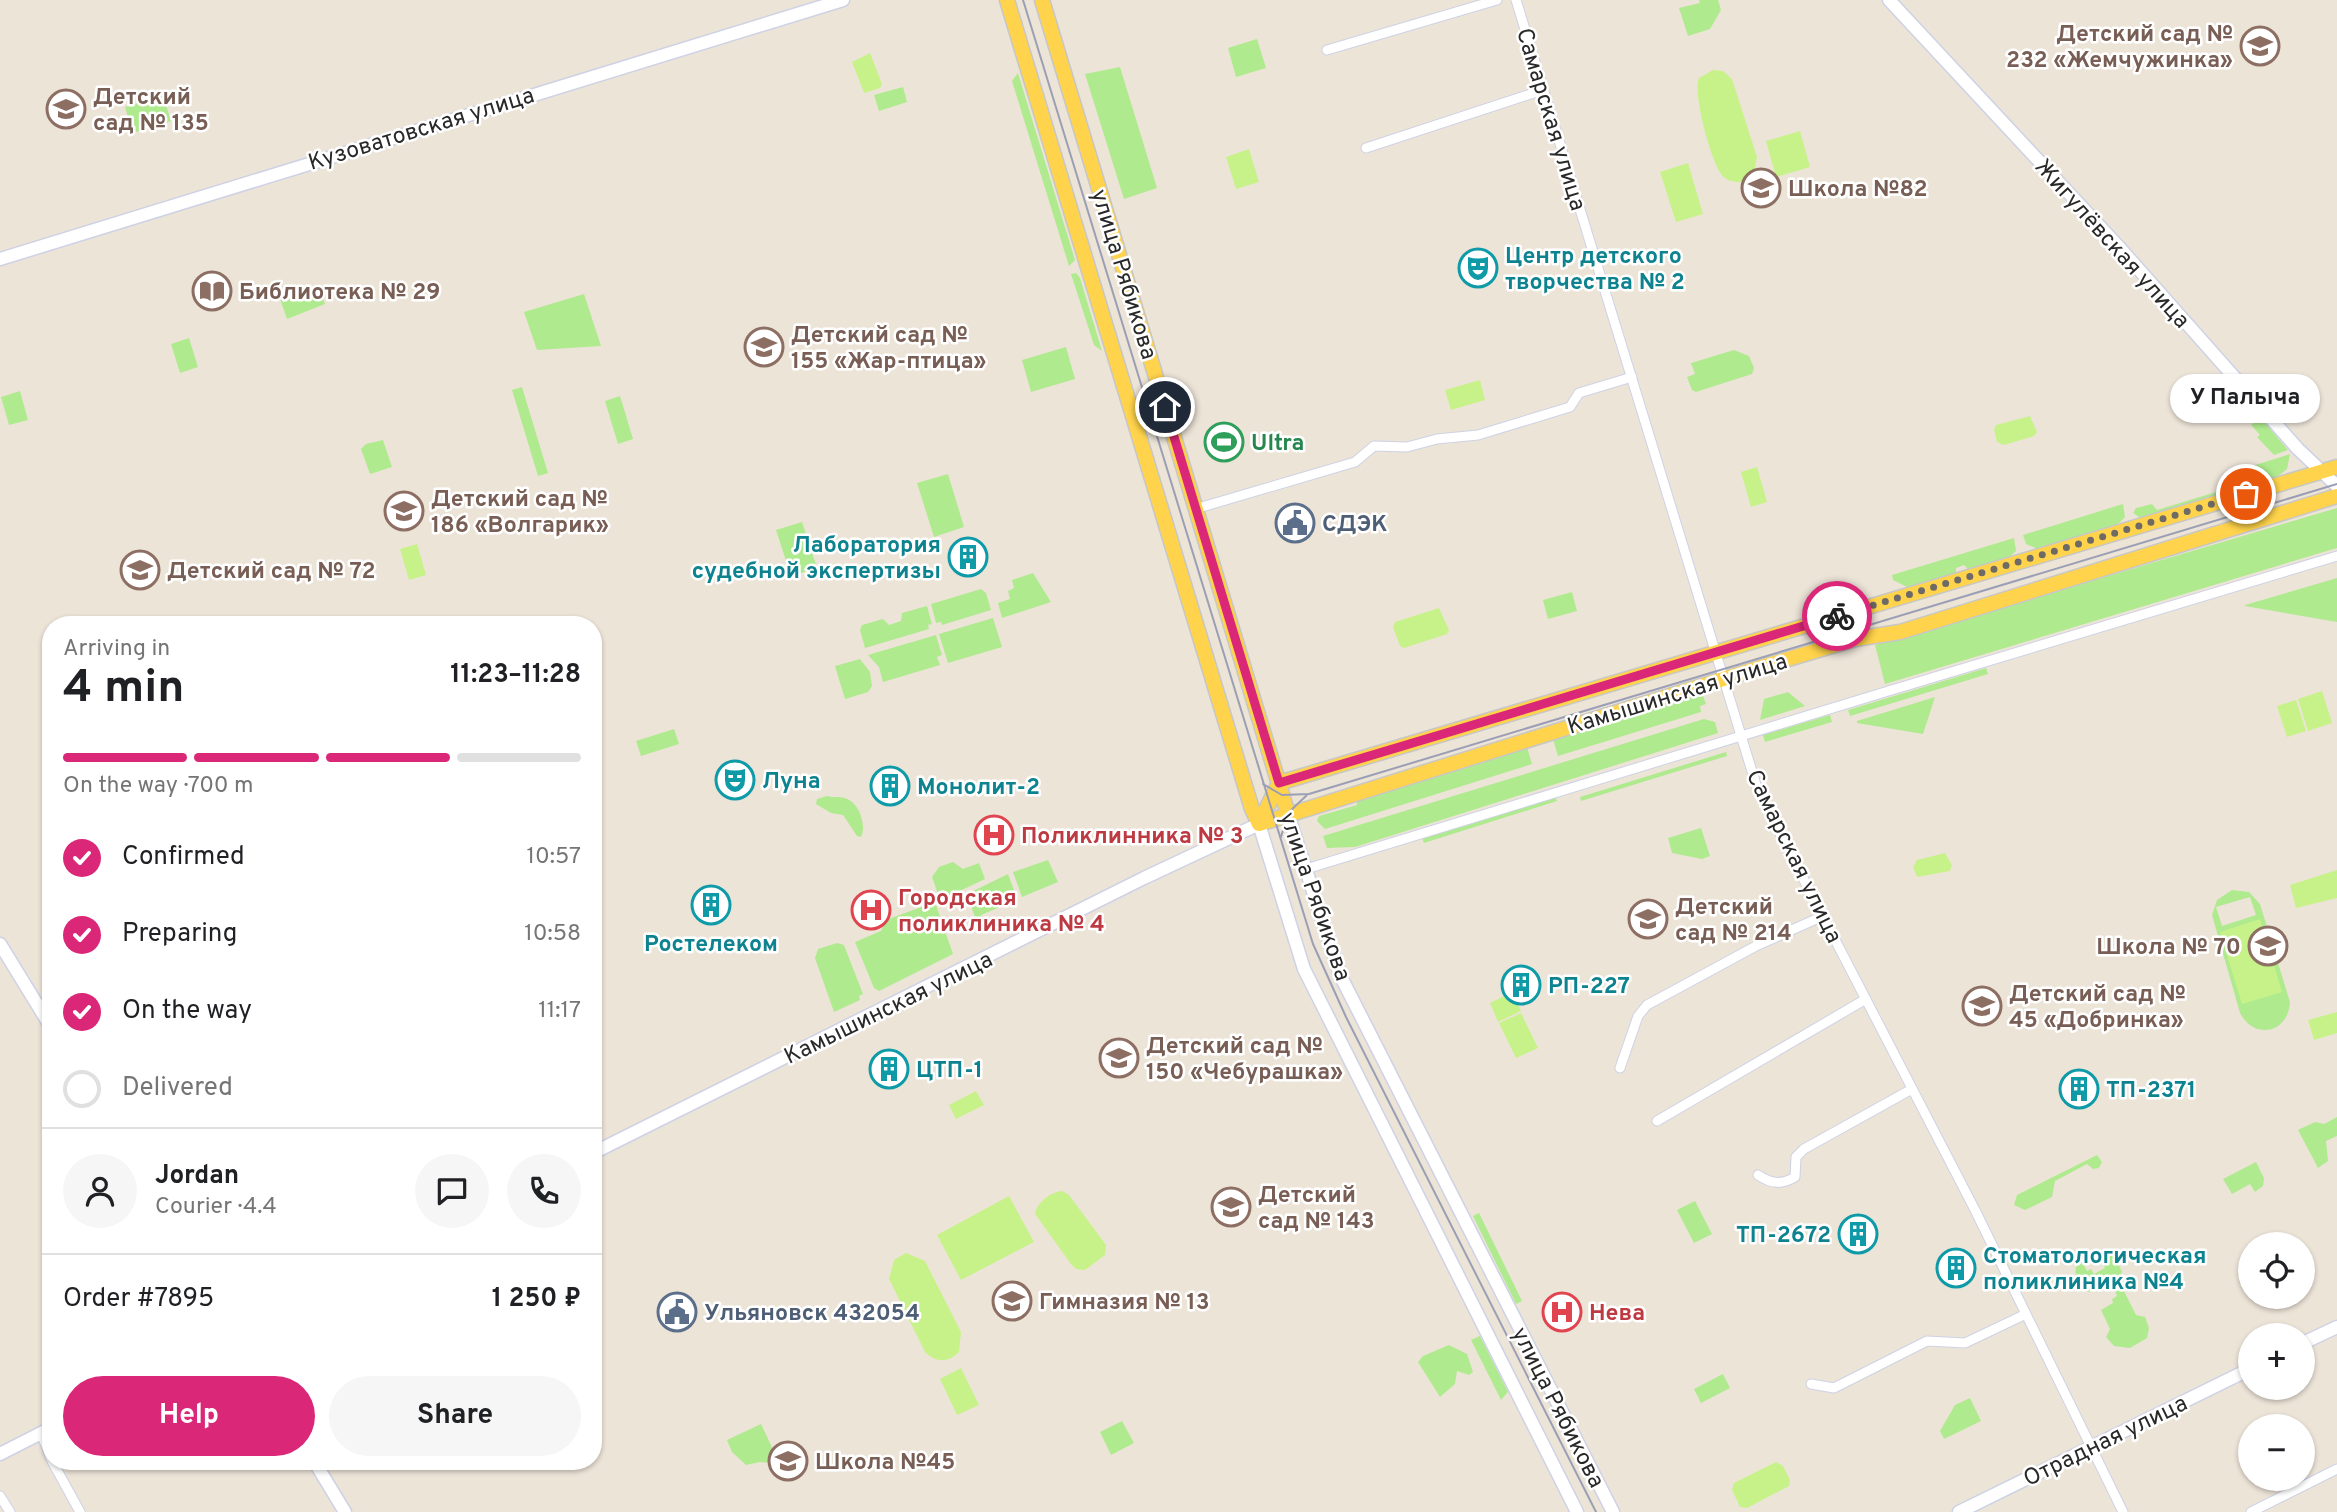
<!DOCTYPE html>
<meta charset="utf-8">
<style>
body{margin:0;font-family:Overpass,sans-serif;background:#f6f6f6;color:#202124;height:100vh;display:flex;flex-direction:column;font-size:26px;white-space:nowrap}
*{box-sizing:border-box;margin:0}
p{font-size:23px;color:#757577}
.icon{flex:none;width:38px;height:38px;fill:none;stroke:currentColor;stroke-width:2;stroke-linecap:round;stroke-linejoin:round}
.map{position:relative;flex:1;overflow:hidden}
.drawer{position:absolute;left:42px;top:616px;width:560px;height:854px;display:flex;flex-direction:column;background:#fff;border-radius:28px;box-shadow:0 2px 5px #0004}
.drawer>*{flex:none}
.tools{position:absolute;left:2238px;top:1232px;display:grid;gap:14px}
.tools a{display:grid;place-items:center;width:77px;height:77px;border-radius:50%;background:#fff;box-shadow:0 2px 5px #0004;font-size:35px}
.pin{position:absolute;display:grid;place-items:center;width:60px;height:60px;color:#fff;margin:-30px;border:4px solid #fff;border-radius:50%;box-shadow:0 2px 7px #0007}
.courier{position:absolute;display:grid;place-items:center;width:70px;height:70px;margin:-35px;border:5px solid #db2777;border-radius:50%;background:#fff;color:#222;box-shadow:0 2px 9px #0007}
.bubble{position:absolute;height:49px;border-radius:24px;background:#fff;box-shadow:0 2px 5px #0004;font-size:23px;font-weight:700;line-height:49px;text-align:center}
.head em{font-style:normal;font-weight:700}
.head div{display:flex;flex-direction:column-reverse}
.head{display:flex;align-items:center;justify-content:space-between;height:119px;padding:0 21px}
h1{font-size:46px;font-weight:700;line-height:52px}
.bar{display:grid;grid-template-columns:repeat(4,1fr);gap:10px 7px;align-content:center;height:84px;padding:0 21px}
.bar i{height:9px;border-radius:5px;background:#e0e0e0}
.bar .on{background:#db2777}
.bar p{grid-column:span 4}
.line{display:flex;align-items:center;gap:18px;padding:0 21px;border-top:2px solid #e0e0e0}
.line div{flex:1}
.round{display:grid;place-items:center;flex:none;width:74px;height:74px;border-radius:37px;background:#f6f6f6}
ol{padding:0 21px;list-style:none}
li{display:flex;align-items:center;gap:21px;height:77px}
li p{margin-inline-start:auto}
li .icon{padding:7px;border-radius:50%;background:#db2777;color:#fff;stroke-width:4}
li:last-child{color:#757577}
li i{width:38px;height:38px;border:4px solid #e0e0e0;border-radius:50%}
.primary-button{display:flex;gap:14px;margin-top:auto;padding:14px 21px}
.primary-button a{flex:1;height:80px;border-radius:42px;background:#db2777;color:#fff;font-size:28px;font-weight:700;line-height:80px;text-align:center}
.primary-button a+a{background:#f6f6f6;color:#202124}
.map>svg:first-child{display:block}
.green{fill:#afea8e;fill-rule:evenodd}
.pitch{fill:#c7f289}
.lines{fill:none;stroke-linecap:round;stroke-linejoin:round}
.street-casing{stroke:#ced2e4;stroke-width:11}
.secondary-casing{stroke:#ced2e4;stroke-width:15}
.primary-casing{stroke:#c7c7c7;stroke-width:17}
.street{stroke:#fff;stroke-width:9}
.secondary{stroke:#fff;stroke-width:12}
.primary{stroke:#ffd34b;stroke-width:14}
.tram{stroke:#9b9fb5;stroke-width:2}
.done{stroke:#6e6a66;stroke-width:7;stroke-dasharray:0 12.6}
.route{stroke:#db2777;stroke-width:9}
.labels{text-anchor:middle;stroke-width:5;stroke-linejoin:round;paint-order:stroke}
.education-label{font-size:23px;font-weight:bold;fill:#785e54;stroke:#fff;text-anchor:start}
.street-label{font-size:23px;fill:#292929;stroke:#fff}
.culture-label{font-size:23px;font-weight:bold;fill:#0d838f;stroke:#fff;text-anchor:start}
.leisure-label{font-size:23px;font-weight:bold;fill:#27864d;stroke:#fff;text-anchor:start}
.service-label{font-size:23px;font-weight:bold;fill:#4e5e75;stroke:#fff;text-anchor:start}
.health-label{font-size:23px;font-weight:bold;fill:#be3a42;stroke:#fff;text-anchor:start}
</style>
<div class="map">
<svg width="2337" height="1512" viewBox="0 0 2337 1512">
<rect width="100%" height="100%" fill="#ede4d8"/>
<!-- green -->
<path class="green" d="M1699,0H1718L1721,10L1710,29L1688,36L1679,8L1700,3Z
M1257,39L1266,68L1236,77L1228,48Z
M1120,67L1157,188L1124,199L1085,74Z
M1018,73L1075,260L1069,266L1012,81Z
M903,87L907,102L879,111L874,95Z
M163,95L171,121L133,133L125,107Z
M1076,273L1080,278L1102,351L1094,345L1071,274Z
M318,284L325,304L287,319L280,299Z
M584,294L601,346L537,350L524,312Z
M189,338L198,367L180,373L171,344Z
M1066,347L1075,379L1031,392L1022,360Z
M1734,350L1749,356L1754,368L1752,374L1696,392L1692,390L1687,377L1695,374L1691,363Z
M522,387L548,473L538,476L512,390Z
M20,391L28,420L9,425L1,397Z
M620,396L633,439L618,444L605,401Z
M2261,418L2288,450L2274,455L2257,437L2260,435L2251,425Z
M383,440L392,467L370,474L361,449L366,444Z
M2290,454L2287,469L2277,477L2142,519L2133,513L2136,508L2152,504L2157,510L2236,486L2233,472Z
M948,474L964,527L934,537L917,483Z
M2123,504L2125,517L2116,526L2038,549L2026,544L2023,535Z
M2337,508V548L1885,684L1875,645Z
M802,522L817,568L791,576L776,530Z
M2014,538L2016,551L2007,559L1969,570L1964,565L1956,568V574L1909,588L1893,580L1892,575Z
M1033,573L1051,602L1002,618L998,603L1010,599L1008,591L1014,588L1012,580Z
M2337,578V622L2245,606V605Z
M981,589L986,593L991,610L942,625L941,622L936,623L931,604Z
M1572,592L1577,611L1548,619L1543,600Z
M927,606L932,624L928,625L929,629L865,648L860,630L862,625L883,619L889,625L901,621L902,613Z
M993,618L1002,647L948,663L939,634Z
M936,635L942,655L937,657L940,665L883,682L879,667L868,655Z
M860,659L870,672L872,686L868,692L845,699L835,666Z
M1986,668L1988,674L1850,716L1848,710Z
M1701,690L1706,704L1700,706L1701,712L1558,756L1552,736Z
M1788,692L1805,706L1760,720L1764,699Z
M1935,697L1923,734L1857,723V721Z
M1830,715L1832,722L1765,742L1763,735Z
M1704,719L1715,722L1718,733L1355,847L1327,848L1323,836Z
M674,729L679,744L641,756L636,741Z
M1527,747L1532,764L1325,829L1317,821L1319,816L1357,805V798Z
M1726,752L1727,756L1581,801L1580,797Z
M827,796C833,798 839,796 844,798C859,801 867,825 861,837L857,836L843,815L831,813L816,804L817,799Z
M1555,796L1557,801L1424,843L1422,838Z
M1701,828L1710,856L1702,859L1672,853L1668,838Z
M1048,860L1058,882L1022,897L1013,872Z
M953,862L963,869L979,863L985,879L943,899L939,897L932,877L939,867Z
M1008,874L1016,896L1014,901L981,915L984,923L978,926L967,894Z
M2232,890L2249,892L2260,904L2290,1002C2288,1034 2254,1040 2240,1013L2212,915L2217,900ZM2250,897L2256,915L2222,926L2216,907Z
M935,902L953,954L879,991L874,988L855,942L881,931L886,920Z
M837,943L844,945L863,994L859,996L860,1000L834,1012L815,958L818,949Z
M2337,1117V1136L2326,1141L2328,1161L2318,1168L2298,1130L2315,1122L2324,1124Z
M2097,1155L2102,1162L2099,1168L2093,1169L2087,1164L2055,1181L2052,1197L2025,1210L2014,1205L2017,1195Z
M2256,1162L2264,1178L2263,1186L2255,1192L2250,1184L2232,1194L2223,1179Z
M1695,1201L1712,1234L1694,1243L1677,1210Z
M1479,1213L1522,1301L1516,1304L1473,1216Z
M2102,1250L2114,1254L2122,1272L2118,1279L2136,1315L2145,1317L2149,1328L2147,1338L2130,1348L2114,1346L2106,1337L2110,1329L2101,1310L2113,1303L2112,1299L2117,1296L2111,1282L2088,1292C2079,1289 2074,1276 2076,1267L2082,1261L2087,1271L2091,1269L2094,1274L2105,1268L2103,1264L2108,1262Z
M1480,1336L1508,1392L1501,1400L1471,1340Z
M1449,1345L1467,1354L1473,1372L1469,1375L1457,1371L1455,1384L1440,1397L1418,1362L1423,1356Z
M1723,1374L1730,1388L1701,1403L1694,1389Z
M1970,1398L1981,1421L1944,1439L1940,1431L1955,1405Z
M1122,1421L1134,1443L1111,1455L1100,1432Z
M761,1424L778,1460L773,1463L760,1462L746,1465L732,1452L727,1440Z"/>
<!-- pitch -->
<path class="pitch" d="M870,53L882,84L880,88L864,93L852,62Z
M1713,70L1723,71L1732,79L1757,157L1754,173L1741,182C1733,182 1726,181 1721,174C1711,161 1692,92 1699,78Z
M1800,131L1810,167L1776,177L1766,141Z
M1249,149L1259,182L1236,189L1226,157Z
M1688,163L1703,214L1676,222L1660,172Z
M1480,380L1485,400L1451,410L1445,390Z
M2030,416L2037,432L2034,436L2004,445L1997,442L1994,430L1996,425Z
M1757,467L1767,502L1751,507L1741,472Z
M417,544L426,575L409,580L400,549Z
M1439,608L1449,630L1447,634L1404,648L1400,646L1393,627L1395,622Z
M2322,691L2332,723L2308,731L2298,699Z
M2296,700L2306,731L2287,737L2277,706Z
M1945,853L1952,865L1950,871L1917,877L1913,867L1917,860Z
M2337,870V898L2296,908L2290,885Z
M2260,919L2282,992L2242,1004L2220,932Z
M1512,992L1521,1011L1498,1022L1490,1003Z
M2337,1012V1033L2314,1040L2308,1020Z
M1521,1013L1538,1048L1516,1058L1499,1023Z
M976,1091L984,1105L956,1119L949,1105Z
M1062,1191L1069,1195L1106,1245L1105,1255L1085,1270L1076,1269L1071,1264L1035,1214C1036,1203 1051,1192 1062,1191Z
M1009,1196L1034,1242L961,1280L937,1235Z
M906,1253L925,1261L961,1332L959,1352C948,1363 936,1363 925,1352L889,1279L894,1260Z
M961,1368L979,1405L957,1415L940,1379Z
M1776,1462L1783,1466L1790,1480L1789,1486L1747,1508L1740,1507L1732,1490L1734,1483Z"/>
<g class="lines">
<defs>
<path id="street" d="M1516,0L1758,791L1975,1210L2123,1512
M1327,50L1497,0
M1366,148L1543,90
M1195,509L1355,462L1374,446L1407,447L1437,439L1478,435L1570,407L1579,393L1632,377
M1306,869C1649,763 1993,659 2337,556
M1620,1068L1638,1016L1647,1005L1756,946L1823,916
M1657,1121L1866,999
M1758,1175C1771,1184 1782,1185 1795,1177L1796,1157L1804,1149L1912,1089
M1811,1384L1834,1388L1927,1341L1965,1343L2026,1314
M41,1433L51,1459
M52,1461L80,1512
M0,1496L10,1512
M2251,1512L2337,1469"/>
<path id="secondary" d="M1889,0L2119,247L2298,449L2337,486
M0,259L843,0
M1288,814L1340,975L1613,1512
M0,944L51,1027
M593,1153L1144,878L1259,824L1304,969L1577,1512
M2303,1343L2337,1327
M0,1454L51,1428
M314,1461L345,1512
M1959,1512L2250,1369"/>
<path id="primary" d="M1007,0L1252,809L1259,824
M1042,0L1288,814
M1259,824L1279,783L2337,467
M1259,824L1768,665L1855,639L1900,632L2337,496"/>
</defs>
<!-- street casing -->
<use href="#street" class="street-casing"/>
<!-- secondary casing -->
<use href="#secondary" class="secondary-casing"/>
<!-- primary casing -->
<use href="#primary" class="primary-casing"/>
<!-- street -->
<use href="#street" class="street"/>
<!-- secondary -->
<use href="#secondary" class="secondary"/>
<!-- primary -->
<use href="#primary" class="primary"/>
<!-- tram -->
<path class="tram" d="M1023,0L1313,944L1346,1017L1596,1512
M1263,784L1282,795L1309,794L2337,484
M1281,837L1288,813L1307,795"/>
</g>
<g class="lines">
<!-- done -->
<path class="done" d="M1837,616L2246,494"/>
<!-- route -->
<path class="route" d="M1165,407L1279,783L1837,616"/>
</g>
<!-- icons -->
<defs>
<symbol id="school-ring" viewBox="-11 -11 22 22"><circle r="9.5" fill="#fff" stroke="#8d6e63" stroke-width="1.5"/><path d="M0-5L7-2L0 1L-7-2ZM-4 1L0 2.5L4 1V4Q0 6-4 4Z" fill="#8d6e63"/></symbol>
<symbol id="theatre-ring" viewBox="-11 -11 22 22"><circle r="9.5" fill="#fff" stroke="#0f9aa8" stroke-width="1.5"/><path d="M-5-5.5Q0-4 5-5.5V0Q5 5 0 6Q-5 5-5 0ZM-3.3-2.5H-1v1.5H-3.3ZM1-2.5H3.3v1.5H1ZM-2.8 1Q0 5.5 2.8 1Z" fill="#0f9aa8"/></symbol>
<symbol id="library-ring" viewBox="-11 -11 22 22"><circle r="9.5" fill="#fff" stroke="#8d6e63" stroke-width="1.5"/><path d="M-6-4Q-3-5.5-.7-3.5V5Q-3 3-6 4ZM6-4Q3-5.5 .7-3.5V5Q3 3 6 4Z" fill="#8d6e63"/></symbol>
<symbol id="stadium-ring" viewBox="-11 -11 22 22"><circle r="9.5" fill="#fff" stroke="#2e9e5b" stroke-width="1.5"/><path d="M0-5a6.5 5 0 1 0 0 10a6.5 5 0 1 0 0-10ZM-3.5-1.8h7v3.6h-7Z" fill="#2e9e5b"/></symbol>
<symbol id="civic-ring" viewBox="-11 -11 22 22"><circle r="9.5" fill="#fff" stroke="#5c6f8a" stroke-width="1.5"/><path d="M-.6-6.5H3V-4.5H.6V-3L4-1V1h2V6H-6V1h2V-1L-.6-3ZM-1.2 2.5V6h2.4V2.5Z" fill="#5c6f8a"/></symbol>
<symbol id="building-ring" viewBox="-11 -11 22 22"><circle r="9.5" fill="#fff" stroke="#0f9aa8" stroke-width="1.5"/><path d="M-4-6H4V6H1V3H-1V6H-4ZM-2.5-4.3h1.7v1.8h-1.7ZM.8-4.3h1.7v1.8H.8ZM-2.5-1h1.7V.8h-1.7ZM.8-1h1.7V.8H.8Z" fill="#0f9aa8"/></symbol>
<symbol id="hospital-ring" viewBox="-11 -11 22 22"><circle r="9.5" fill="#fff" stroke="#e0444e" stroke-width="1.5"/><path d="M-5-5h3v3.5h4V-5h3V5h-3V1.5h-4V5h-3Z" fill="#e0444e"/></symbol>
</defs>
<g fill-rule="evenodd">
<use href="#school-ring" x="2238" y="24" width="44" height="44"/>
<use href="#school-ring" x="44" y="87" width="44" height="44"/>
<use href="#school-ring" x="1739" y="166" width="44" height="44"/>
<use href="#theatre-ring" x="1456" y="246" width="44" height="44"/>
<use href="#library-ring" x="190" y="269" width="44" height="44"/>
<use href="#school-ring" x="742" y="325" width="44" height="44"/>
<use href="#stadium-ring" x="1202" y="420" width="44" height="44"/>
<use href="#school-ring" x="382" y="489" width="44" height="44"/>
<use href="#civic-ring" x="1273" y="501" width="44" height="44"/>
<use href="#building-ring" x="946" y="535" width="44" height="44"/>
<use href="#school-ring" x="118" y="548" width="44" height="44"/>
<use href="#theatre-ring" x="713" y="758" width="44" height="44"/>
<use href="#building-ring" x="868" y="764" width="44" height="44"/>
<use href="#hospital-ring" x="972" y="813" width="44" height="44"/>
<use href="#building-ring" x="689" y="883" width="44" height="44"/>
<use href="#hospital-ring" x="849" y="888" width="44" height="44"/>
<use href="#school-ring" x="1626" y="897" width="44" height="44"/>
<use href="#school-ring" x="2246" y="924" width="44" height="44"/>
<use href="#building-ring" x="1499" y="963" width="44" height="44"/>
<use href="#school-ring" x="1960" y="984" width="44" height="44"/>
<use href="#school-ring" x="1097" y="1036" width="44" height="44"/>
<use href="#building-ring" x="867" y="1047" width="44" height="44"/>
<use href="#building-ring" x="2057" y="1067" width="44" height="44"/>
<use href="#school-ring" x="1209" y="1185" width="44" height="44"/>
<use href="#building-ring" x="1836" y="1212" width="44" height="44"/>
<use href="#building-ring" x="1934" y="1246" width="44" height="44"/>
<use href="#school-ring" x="990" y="1279" width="44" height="44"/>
<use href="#civic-ring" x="655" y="1290" width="44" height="44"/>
<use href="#hospital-ring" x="1540" y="1290" width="44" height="44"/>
<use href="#school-ring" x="766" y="1439" width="44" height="44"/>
</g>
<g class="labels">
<!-- education labels -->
<g class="education-label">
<text x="2233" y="41" text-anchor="end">Детский сад №<tspan x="2233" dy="26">232 «Жемчужинка»</tspan></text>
<text x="93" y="104">Детский<tspan x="93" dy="26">сад № 135</tspan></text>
<text x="1788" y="196">Школа №82</text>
<text x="239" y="299">Библиотека № 29</text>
<text x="791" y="342">Детский сад №<tspan x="791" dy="26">155 «Жар-птица»</tspan></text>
<text x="431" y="506">Детский сад №<tspan x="431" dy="26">186 «Волгарик»</tspan></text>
<text x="167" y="578">Детский сад № 72</text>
<text x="1675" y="914">Детский<tspan x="1675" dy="26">сад № 214</tspan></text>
<text x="2241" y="954" text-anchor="end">Школа № 70</text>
<text x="2009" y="1001">Детский сад №<tspan x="2009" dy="26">45 «Добринка»</tspan></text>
<text x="1146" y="1053">Детский сад №<tspan x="1146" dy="26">150 «Чебурашка»</tspan></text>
<text x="1258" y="1202">Детский<tspan x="1258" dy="26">сад № 143</tspan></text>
<text x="1039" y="1309">Гимназия № 13</text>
<text x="815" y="1469">Школа №45</text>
</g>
<!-- street labels -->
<g class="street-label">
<text transform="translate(1552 119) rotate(73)" y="8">Самарская улица</text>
<text transform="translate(421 128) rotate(-17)" y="8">Кузоватовская улица</text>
<text transform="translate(2113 243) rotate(48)" y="8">Жигулёвская улица</text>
<text transform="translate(1125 274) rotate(73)" y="8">улица Рябикова</text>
<text transform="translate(1677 693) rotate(-17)" y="8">Камышинская улица</text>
<text transform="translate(1795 856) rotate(64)" y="8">Самарская улица</text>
<text transform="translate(1316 896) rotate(71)" y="8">улица Рябикова</text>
<text transform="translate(888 1007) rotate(-26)" y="8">Камышинская улица</text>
<text transform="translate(1559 1407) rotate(63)" y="8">улица Рябикова</text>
<text transform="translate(2105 1440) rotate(-26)" y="8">Отрадная улица</text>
</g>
<!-- culture labels -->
<g class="culture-label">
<text x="1505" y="263">Центр детского<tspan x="1505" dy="26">творчества № 2</tspan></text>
<text x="941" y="552" text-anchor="end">Лаборатория<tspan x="941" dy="26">судебной экспертизы</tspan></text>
<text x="762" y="788">Луна</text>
<text x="917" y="794">Монолит-2</text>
<text x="711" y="951" text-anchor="middle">Ростелеком</text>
<text x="1548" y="993">РП-227</text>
<text x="916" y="1077">ЦТП-1</text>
<text x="2106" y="1097">ТП-2371</text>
<text x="1831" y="1242" text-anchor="end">ТП-2672</text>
<text x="1983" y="1263">Стоматологическая<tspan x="1983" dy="26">поликлиника №4</tspan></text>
</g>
<!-- leisure labels -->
<g class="leisure-label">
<text x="1251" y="450">Ultra</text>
</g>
<!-- service labels -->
<g class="service-label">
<text x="1322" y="531">СДЭК</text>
<text x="704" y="1320">Ульяновск 432054</text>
</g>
<!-- health labels -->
<g class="health-label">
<text x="1021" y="843">Поликлинника № 3</text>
<text x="898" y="905">Городская<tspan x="898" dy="26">поликлиника № 4</tspan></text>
<text x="1589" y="1320">Нева</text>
</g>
</g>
</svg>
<div class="tools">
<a><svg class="icon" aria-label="locate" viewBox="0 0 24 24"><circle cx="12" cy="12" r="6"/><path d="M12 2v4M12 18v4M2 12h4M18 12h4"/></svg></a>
<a>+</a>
<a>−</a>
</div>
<div class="pin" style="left:2246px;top:494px;background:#ea580c"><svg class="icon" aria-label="bag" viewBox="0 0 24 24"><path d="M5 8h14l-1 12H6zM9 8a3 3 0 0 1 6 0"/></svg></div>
<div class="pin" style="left:1165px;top:407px;background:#1f2937"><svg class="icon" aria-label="home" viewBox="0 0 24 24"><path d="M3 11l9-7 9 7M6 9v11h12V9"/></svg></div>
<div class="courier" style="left:1837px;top:616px"><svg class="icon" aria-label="bike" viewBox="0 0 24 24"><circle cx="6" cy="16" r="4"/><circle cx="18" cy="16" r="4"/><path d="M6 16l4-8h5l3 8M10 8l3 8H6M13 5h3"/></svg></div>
<div class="bubble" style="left:2170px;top:374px;width:150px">У Палыча</div>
<section class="drawer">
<div class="head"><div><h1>4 min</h1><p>Arriving in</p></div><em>11:23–11:28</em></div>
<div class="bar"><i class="on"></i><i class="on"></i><i class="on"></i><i></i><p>On the way · 700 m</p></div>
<ol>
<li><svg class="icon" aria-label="check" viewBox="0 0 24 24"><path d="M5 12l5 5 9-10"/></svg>Confirmed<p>10:57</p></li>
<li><svg class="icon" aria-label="check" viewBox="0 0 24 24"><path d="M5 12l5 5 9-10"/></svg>Preparing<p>10:58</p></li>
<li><svg class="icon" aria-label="check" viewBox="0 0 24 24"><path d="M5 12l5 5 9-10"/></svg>On the way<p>11:17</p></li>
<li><i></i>Delivered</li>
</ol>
<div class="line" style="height:126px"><a class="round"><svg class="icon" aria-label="person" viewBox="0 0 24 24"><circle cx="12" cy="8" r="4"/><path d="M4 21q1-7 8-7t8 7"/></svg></a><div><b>Jordan</b><p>Courier · 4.4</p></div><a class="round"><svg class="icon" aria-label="chat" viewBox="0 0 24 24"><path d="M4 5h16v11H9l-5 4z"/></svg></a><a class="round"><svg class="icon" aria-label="phone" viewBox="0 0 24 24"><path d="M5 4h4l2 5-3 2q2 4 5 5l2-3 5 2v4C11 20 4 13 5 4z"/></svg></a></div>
<div class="line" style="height:91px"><div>Order #7895</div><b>1 250 ₽</b></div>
<div class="primary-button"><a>Help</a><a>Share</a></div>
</section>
</div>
